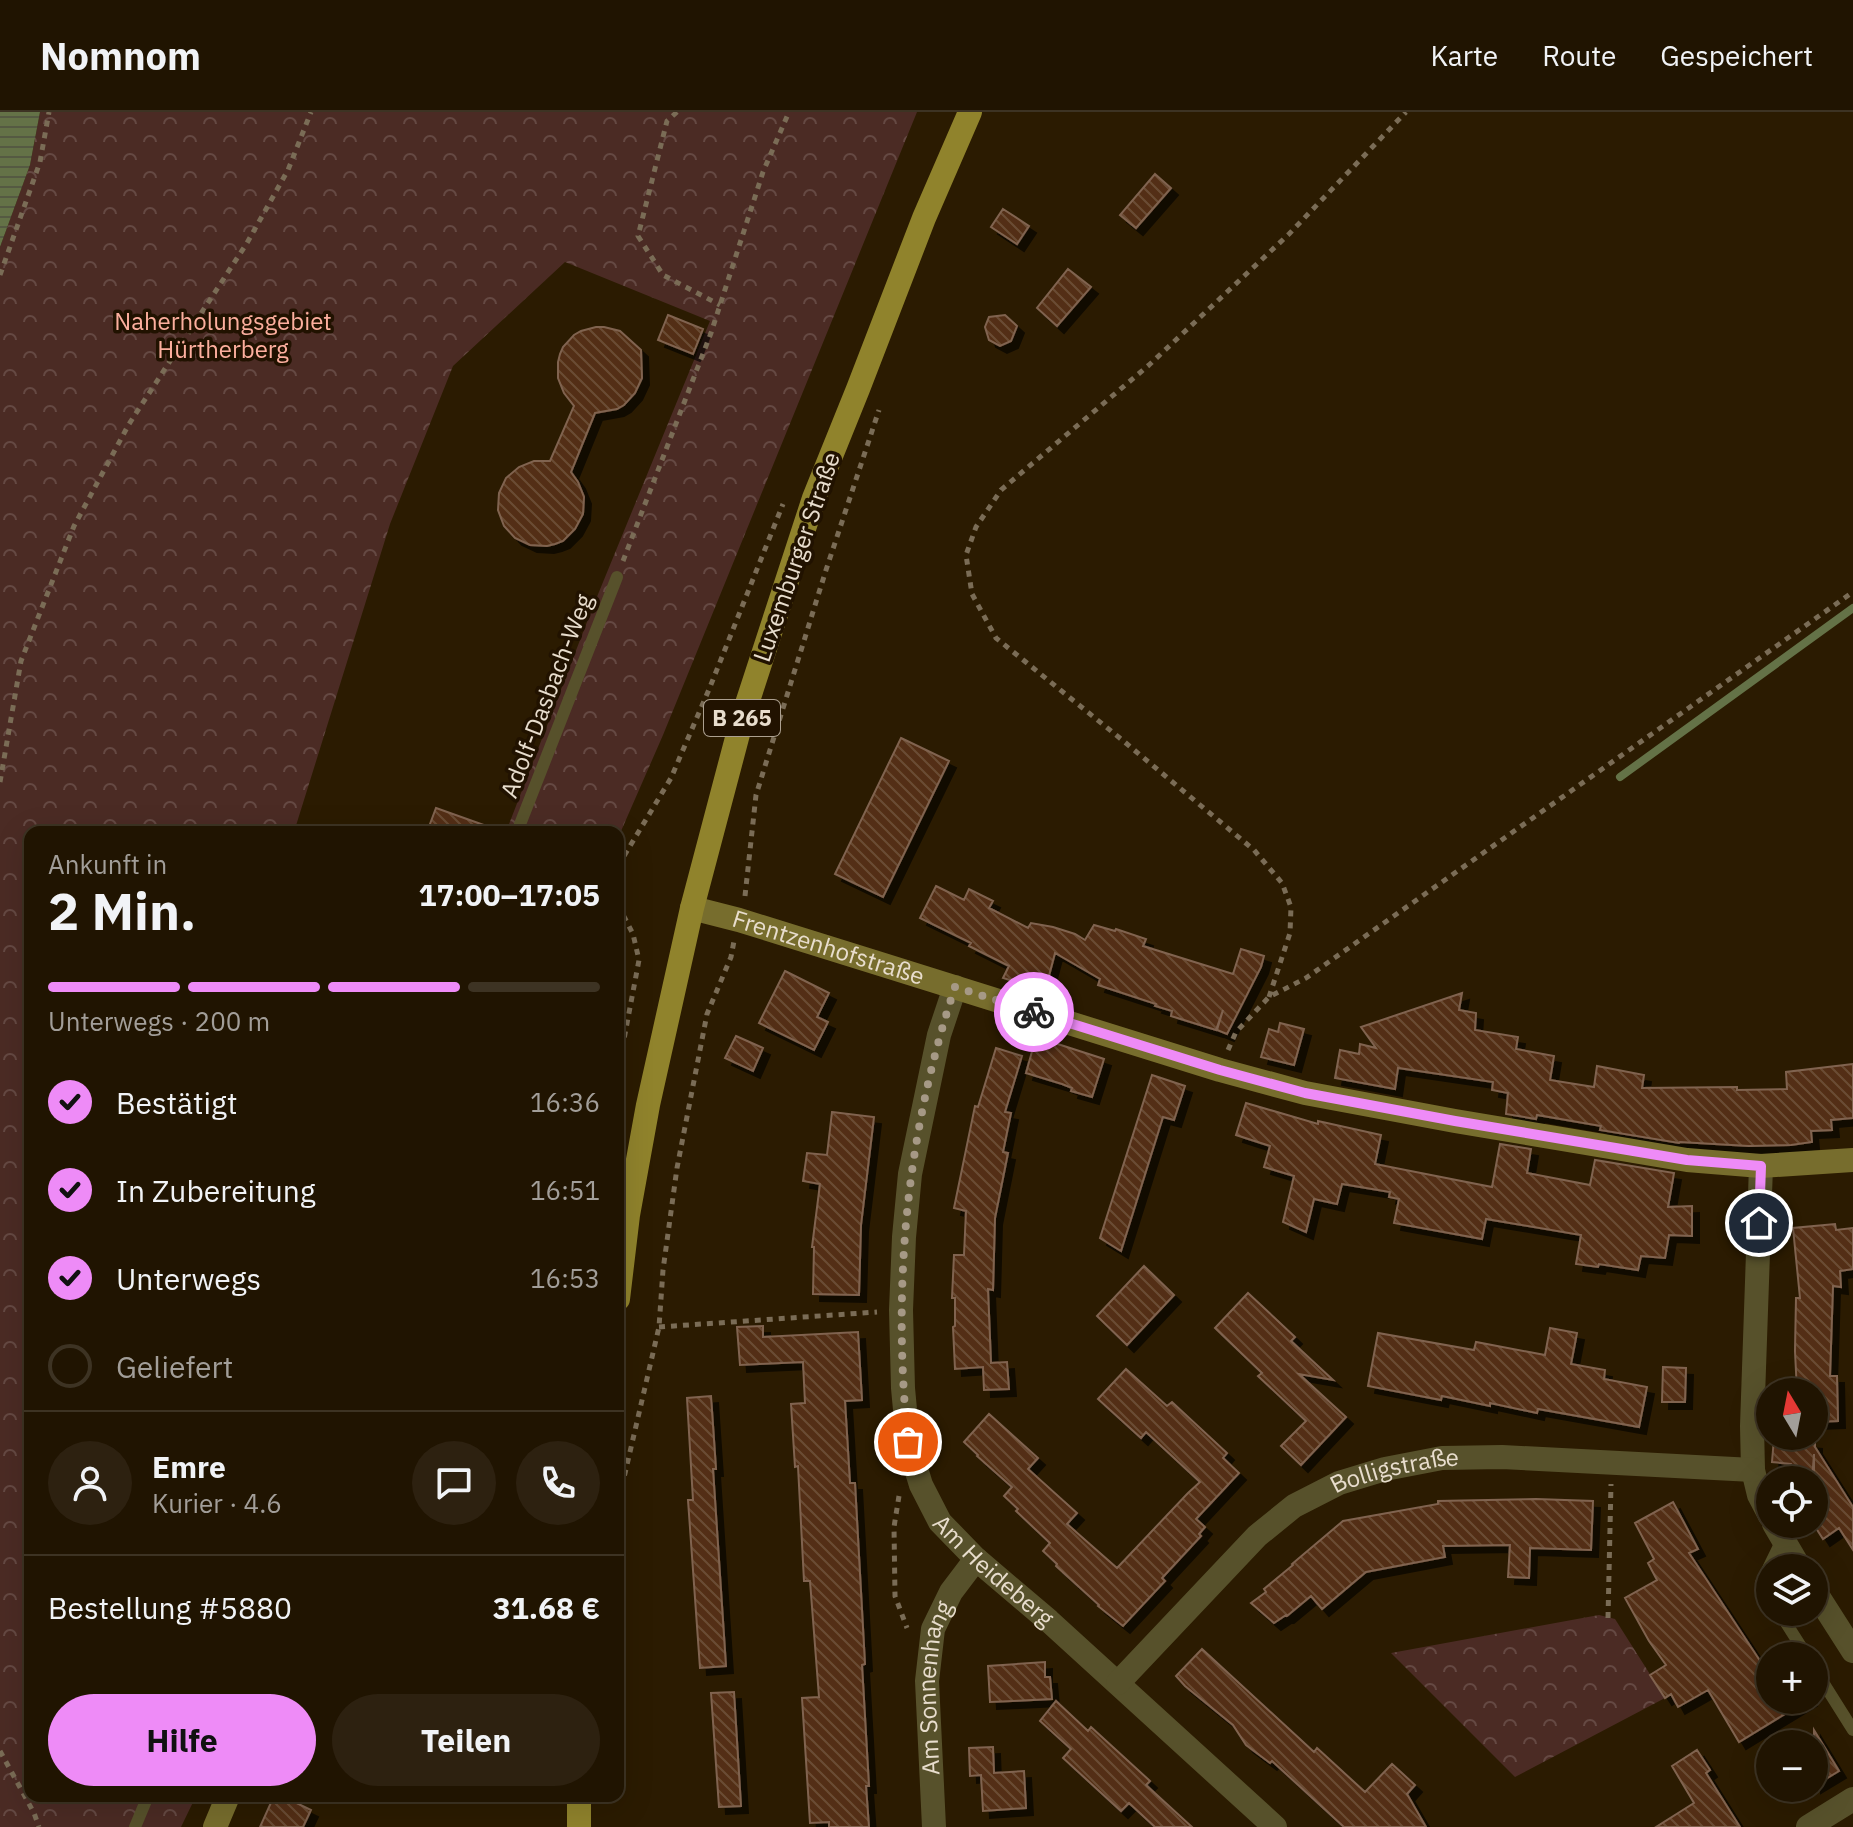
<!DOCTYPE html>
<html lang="de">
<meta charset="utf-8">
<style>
body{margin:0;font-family:"IBM Plex Sans",sans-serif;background:#2d2110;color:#f1f3f6;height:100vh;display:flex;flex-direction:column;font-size:30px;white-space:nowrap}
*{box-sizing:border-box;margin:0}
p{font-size:26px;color:#a29e99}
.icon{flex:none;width:44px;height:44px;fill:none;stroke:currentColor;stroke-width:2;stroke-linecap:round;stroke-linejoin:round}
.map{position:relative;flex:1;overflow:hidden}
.drawer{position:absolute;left:24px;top:714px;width:600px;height:976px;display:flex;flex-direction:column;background:#201401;border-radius:16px;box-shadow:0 8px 32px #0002,0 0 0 2px #3d3323}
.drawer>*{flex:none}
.needle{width:52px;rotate:350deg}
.buttons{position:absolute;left:1756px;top:1266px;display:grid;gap:16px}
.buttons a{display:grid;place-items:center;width:72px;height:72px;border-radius:50%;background:#201401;box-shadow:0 8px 32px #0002,0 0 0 2px #3d3323;font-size:40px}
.pin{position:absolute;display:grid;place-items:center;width:68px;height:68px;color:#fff;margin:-34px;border:4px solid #fff;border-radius:50%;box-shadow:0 2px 8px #0007}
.courier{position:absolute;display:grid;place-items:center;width:80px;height:80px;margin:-40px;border:6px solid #ee8bf7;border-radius:50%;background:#fff;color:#222;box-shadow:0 2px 10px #0007}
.head em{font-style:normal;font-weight:800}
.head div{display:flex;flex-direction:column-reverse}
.head{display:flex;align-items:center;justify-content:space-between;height:136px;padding:0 24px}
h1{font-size:52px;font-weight:800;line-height:60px}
.bar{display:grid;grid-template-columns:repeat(4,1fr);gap:12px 8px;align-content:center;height:96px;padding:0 24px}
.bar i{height:10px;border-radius:6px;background:#3d3323}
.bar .active{background:#ee8bf7}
.bar p{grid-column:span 4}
.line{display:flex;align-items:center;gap:20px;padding:0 24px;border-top:2px solid #3d3323}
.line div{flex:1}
.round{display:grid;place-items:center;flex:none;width:84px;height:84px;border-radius:42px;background:#2d2110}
ol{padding:0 24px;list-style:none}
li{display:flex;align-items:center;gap:24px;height:88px}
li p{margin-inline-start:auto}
li .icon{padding:8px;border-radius:50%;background:#ee8bf7;color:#111;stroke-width:4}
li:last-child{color:#a29e99}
li i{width:44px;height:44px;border:4px solid #3d3323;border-radius:50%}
.button{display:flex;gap:16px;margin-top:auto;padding:16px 24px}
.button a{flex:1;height:92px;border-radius:48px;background:#ee8bf7;color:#111;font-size:32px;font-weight:800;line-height:92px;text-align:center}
.button a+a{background:#2d2110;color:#f1f3f6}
header{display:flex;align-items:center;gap:48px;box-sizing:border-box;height:112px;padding:0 40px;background:#201401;border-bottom:2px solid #3d3323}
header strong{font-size:38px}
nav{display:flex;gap:44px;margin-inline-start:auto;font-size:28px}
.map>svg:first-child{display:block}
.forest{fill:url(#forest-crowns)}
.water{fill:url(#water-rules)}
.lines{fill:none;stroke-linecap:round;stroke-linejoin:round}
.stream{stroke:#647247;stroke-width:8}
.building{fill:url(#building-back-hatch);stroke:#806350;stroke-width:2;filter:url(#shadow)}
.path{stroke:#7a6c56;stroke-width:5;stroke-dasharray:6 6;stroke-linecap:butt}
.lane{stroke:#57512b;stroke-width:12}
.street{stroke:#57512b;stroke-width:24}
.secondary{stroke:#776d2d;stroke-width:24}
.primary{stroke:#90832c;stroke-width:24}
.done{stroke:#a69986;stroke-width:8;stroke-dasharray:0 14.4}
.route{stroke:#ee8bf7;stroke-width:10}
.labels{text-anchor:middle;stroke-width:7;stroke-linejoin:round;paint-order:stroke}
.shield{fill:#211200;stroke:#aca090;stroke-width:2}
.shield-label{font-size:22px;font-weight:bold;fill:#e8ddcd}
.park-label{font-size:24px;fill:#fdaf9e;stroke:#211200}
.street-label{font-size:24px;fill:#e8ddcd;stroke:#211200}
</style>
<header>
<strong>Nomnom</strong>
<nav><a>Karte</a><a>Route</a><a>Gespeichert</a></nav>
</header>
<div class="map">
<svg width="1853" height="1715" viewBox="0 0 1853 1715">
<defs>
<pattern id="forest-crowns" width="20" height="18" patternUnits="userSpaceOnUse" patternTransform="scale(2)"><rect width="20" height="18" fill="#4b2b24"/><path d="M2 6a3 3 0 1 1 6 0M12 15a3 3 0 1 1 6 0" fill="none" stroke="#654943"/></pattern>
<pattern id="water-rules" width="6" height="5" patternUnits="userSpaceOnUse" patternTransform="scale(2)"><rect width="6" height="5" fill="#647247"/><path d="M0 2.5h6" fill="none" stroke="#555a42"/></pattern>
<pattern id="building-back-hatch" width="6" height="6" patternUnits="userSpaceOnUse" patternTransform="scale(2)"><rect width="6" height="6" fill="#522e13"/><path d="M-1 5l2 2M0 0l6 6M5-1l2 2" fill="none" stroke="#6b4c34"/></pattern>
<filter id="shadow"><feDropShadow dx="7" dy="7" stdDeviation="0" flood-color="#0009"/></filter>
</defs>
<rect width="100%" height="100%" fill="#2b1b01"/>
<!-- forest -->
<path class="forest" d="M40,0H917L663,623L618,726V720H506L592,497L710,209L565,150L453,254L390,412L294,720H30V1684H196L181,1715H0V135L30,53Z
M1599,1503L1615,1507L1665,1586L1515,1665L1391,1541Z"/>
<!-- water -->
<path class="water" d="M0,0H40L30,53L0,135Z"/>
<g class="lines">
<!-- stream -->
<path class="stream" d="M1620,665L1853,496"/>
</g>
<!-- building -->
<path class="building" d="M1155,62L1171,76L1136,116L1120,103Z
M1003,97L1029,114L1017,132L991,115Z
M1068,157L1091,175L1057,214L1037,196Z
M668,203L703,217L693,242L658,228Z
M1005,203L1017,214L1011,229L1000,234L989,228L985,215L989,205Z
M596,215H604L620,219L641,238L642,266L635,281L624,293L617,297L595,301L571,360L578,370L584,385L583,402L575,417L563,429L555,432L547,434L530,433L515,426L504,414L498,398L499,381L506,366L519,355L534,349H550L574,294L564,281L558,266V250L560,242L563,235L574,223L581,219Z
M901,626L949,649L883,785L835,762Z
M436,696L495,717V720H427Z
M936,774L964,788L969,777L993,789L989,796L1028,816L1031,811L1053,815L1075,822L1085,828L1094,813L1115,819L1116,817L1146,827L1143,834L1233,862L1241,837L1264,844L1261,855L1227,922L1217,918L1223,898L1216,918L1171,904L1172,899L1155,894L1156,892L1098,873L1100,867L1055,841L1045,879L1003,866L1009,854L969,834L971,831L920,806Z
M785,859L829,881L817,905L828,910L814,938L759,911Z
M1462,881L1459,898L1476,901L1475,918L1518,925L1516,937L1554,944L1550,968L1594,975L1597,954L1644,963L1642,976L1737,975V978L1787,977L1786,960L1853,952V1006L1831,1008L1832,1018L1811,1019L1812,1030L1791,1033L1749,1034L1680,1030L1679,1031L1600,1018L1601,1014L1537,1003L1536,1007L1506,1002L1508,981L1492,978L1493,970L1398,956L1395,977L1335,966L1340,938L1359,942L1360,932L1376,936L1361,915Z
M1280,911L1304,917L1294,953L1261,945L1269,917L1278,920Z
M736,924L763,936L753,959L725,946Z
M1036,925L1104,947L1092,985L1071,979L1072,976L1062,972L1026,961Z
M996,936L1022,944L1005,1000L1011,1001L1003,1040L1008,1041L995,1106L993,1178L988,1177L991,1251L1007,1250L1009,1277L984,1278L983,1255L955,1257L953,1215L955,1214V1186H952L954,1143H964L966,1099L954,1096L975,994L978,995Z
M1152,963L1185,974L1174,1008L1163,1005L1121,1139L1100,1126Z
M1246,991L1318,1012V1009L1381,1023L1375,1052L1492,1075L1500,1032L1531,1037L1527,1061L1590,1073L1595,1048L1674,1061L1668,1095L1692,1094V1124L1669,1123L1665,1146L1641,1144L1638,1158L1599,1152L1598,1155L1576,1152L1581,1123L1486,1107L1482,1127L1394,1111L1399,1087L1389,1085L1390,1080L1342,1072L1337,1092L1314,1087L1306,1120L1283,1110L1294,1064L1264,1055L1270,1034L1236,1023Z
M832,1000L874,1005L861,1113L859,1183L813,1182L814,1135H812L820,1072L803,1069L807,1041L827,1043Z
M1835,1112L1836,1118L1853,1116V1157L1840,1159L1841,1175L1833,1174L1830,1264H1837L1838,1309L1814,1310V1280H1797L1795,1239L1796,1186H1800L1793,1116Z
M1144,1154L1174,1183L1127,1233L1097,1204Z
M1248,1181L1295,1225L1291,1229L1333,1268L1299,1262L1346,1305L1301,1353L1281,1334L1306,1309L1258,1264L1262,1261L1215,1216Z
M763,1214V1225L858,1220L862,1288L845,1289L850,1371H855L865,1552L862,1553L869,1674H866L869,1715H829V1710L810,1711L802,1586L819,1585L810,1469H804L798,1354L795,1355L791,1292L805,1291L803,1250L740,1253L737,1215Z
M1550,1216L1577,1221L1571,1252L1605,1258L1604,1267L1647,1275L1639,1315L1538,1297L1537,1301L1490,1291V1294L1442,1284L1441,1288L1368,1274L1378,1221L1474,1238L1476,1230L1545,1243Z
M1663,1255L1686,1256L1685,1290H1662Z
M1126,1257L1167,1294L1172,1290L1227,1341L1223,1346L1239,1361L1196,1407L1205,1415L1199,1422L1201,1424L1162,1466L1165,1469L1123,1514L1098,1494L1099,1493L1056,1454L1057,1452L1043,1439L1050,1431L1016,1399L1018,1397L1004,1384L1012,1375L977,1344L978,1343L964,1330L989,1302L1038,1346L1028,1357L1077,1401L1067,1412L1117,1456L1188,1381L1200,1370L1146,1320L1141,1326L1098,1287Z
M711,1284L716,1357H713L726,1554L700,1556L688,1388H693L687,1286Z
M1774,1326L1815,1330V1335L1853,1395V1438L1839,1416L1823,1427L1814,1413V1342L1812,1368H1800L1791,1352L1772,1350Z
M1536,1387L1593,1389L1591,1438L1530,1436L1529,1466L1508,1465L1510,1433L1443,1434L1445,1445L1366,1460L1322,1497L1311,1484L1287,1504L1286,1503L1274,1511L1251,1491L1266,1480L1264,1477L1293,1453L1292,1452L1343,1409L1438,1392V1389Z
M1673,1390L1698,1437L1689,1441L1770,1564V1588H1808L1739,1630L1708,1578L1678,1595L1671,1582L1665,1586L1650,1563L1666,1553L1649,1529L1625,1486L1657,1468L1648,1451L1654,1447L1635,1411Z
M1202,1537L1314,1640L1317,1636L1365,1680L1392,1652L1415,1673L1407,1682L1426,1715H1344L1272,1649L1270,1651L1246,1633L1233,1613L1185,1574L1176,1564Z
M1045,1550V1565H1050L1052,1587L990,1590L988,1554Z
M734,1580L741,1694L719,1695L711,1581Z
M1056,1589L1088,1619L1091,1615L1150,1669L1146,1673L1192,1715H1155L1129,1691L1121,1699L1063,1646L1071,1637L1040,1609Z
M1814,1618L1839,1659L1814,1674Z
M993,1635L994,1661L1024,1659L1026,1696L983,1699L981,1663L970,1664L969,1636Z
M1697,1638L1710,1658L1706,1661L1740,1715H1656L1694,1691L1672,1654Z
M274,1684H282L311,1698L303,1715H260Z"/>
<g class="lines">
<!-- path -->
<path class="path" d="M677,0L667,9L638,124L663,163L720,193
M0,163L40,50L49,0
M623,449L711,221L763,60L789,0
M0,670L21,549L74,414L129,312L247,131L288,58L311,0
M618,754L671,666L710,575L783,392
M745,784L756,683L826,458L879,298
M618,793L633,822L639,848L618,959
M1269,885L1290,821L1291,795L1282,771L1254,738L1121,627L996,526L972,482L966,443L976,415L1001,378L1149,253L1289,122L1406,0
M1228,938L1236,920L1269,885L1306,866L1853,480
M659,1215L877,1200
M899,1384L894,1415L895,1484L907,1516
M618,1411L623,1370L659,1215L663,1158L677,1056L707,902L731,845L734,829
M1608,1506L1611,1372
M0,1639L34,1701L39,1715"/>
<!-- lane -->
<path class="lane" d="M517,720L617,465
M1770,1486L1761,1471L1782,1428
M1779,1500L1807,1544
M1814,1556L1853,1618
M135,1715L148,1684"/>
<!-- street -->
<g class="street">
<path id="s1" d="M955,875L939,923L910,1062L904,1125L901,1198L903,1276L908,1330L921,1373L940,1410L976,1447L1049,1509L1275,1715"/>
<path d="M1761,1054L1752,1314L1753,1358L1759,1383L1770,1404"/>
<path d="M1774,1412L1800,1456"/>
<path d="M1814,1478L1853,1539"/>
<path id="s2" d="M1118,1571L1257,1424L1294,1394L1339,1371L1385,1357L1442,1346L1502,1345L1753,1358"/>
<path id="s3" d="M934,1715L927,1569L933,1517L951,1480L976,1447"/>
<path d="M1808,1715L1853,1687"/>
</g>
<!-- secondary -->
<g class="secondary">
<path id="s4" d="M692,796L739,808L874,850L1220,958L1305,981L1455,1009L1687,1048L1761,1054L1853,1048"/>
<path d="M215,1715L228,1684"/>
</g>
<!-- primary -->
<path class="primary" d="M618,1187L628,1103L648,993L692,796L742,607L814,386L858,277L924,106L970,0
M579,1715V1684"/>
</g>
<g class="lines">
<!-- done -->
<path class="done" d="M908,1330C892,1175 906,1023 955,875L1034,900"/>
<!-- route -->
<path class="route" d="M1034,900L1220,958L1305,981L1455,1009L1687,1048L1761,1054L1759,1111"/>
</g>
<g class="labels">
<!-- shield labels -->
<rect class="shield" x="704" y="588" width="76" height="36" rx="6"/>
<g class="shield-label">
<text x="742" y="614">B 265</text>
</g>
<!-- park labels -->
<g class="park-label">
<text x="223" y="218">Naherholungsgebiet<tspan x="223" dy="28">Hürtherberg</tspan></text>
</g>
<!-- street labels -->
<g class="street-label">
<text transform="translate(797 445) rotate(-71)" y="8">Luxemburger Straße</text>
<text transform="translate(547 584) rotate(-69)" y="8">Adolf-Dasbach-Weg</text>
<text dy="8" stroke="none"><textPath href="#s4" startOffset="142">Frentzenhofstraße</textPath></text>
<text dy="8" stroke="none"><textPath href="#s2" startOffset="358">Bolligstraße</textPath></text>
<text dy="8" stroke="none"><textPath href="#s1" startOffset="620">Am Heideberg</textPath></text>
<text dy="8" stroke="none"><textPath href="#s3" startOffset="140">Am Sonnenhang</textPath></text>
</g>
</g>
</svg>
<div class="buttons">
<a><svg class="needle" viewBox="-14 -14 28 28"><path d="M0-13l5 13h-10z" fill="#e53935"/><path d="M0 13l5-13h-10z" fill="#a29e99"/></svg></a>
<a><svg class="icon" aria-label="locate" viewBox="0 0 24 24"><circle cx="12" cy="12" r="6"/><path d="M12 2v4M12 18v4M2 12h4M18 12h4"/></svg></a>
<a><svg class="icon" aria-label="layers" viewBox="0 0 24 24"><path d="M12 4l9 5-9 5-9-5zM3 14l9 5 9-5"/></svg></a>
<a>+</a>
<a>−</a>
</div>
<div class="pin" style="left:908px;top:1330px;background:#ea580c"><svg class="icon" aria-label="bag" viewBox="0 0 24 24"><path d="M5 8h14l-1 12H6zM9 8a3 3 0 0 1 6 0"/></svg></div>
<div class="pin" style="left:1759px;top:1111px;background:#1f2937"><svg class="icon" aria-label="home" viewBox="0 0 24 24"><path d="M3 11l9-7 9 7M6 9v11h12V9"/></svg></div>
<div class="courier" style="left:1034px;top:900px"><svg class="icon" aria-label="bike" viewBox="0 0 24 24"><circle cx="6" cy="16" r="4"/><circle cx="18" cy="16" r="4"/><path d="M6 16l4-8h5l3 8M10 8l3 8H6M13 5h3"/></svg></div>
<section class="drawer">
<div class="head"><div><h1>2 Min.</h1><p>Ankunft in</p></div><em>17:00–17:05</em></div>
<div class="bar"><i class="active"></i><i class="active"></i><i class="active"></i><i></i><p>Unterwegs · 200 m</p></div>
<ol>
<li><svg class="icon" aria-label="check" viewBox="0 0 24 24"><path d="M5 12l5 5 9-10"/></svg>Bestätigt<p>16:36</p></li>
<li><svg class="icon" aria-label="check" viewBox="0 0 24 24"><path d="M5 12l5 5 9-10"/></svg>In Zubereitung<p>16:51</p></li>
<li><svg class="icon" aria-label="check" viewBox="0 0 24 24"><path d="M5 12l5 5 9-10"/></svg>Unterwegs<p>16:53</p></li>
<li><i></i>Geliefert</li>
</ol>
<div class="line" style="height:144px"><a class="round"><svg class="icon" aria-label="person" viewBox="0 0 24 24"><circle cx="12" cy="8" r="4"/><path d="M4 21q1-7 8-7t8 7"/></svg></a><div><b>Emre</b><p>Kurier · 4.6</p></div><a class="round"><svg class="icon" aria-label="chat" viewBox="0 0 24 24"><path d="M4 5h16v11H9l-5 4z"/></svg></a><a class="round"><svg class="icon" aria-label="phone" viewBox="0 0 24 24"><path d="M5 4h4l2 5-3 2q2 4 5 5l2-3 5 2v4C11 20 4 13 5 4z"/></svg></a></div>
<div class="line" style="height:104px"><div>Bestellung #5880</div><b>31.68 €</b></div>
<div class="button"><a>Hilfe</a><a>Teilen</a></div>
</section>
</div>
